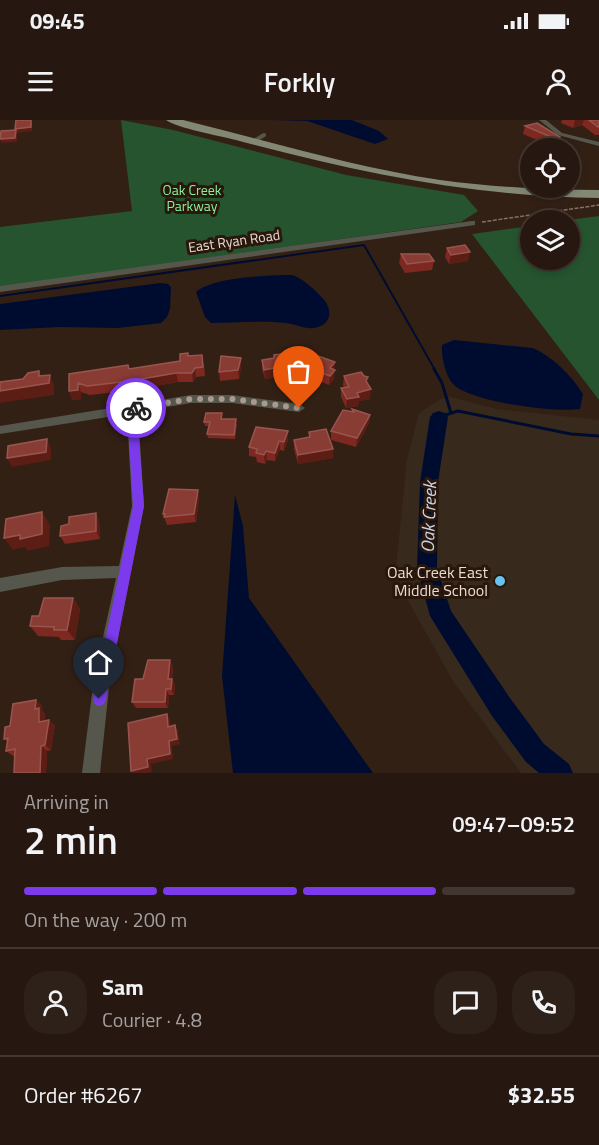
<!DOCTYPE html>
<meta charset="utf-8">
<style>
body{margin:0;font-family:"Titillium Web",sans-serif;background:#2e2119;color:#f1f3f6;height:100vh;display:flex;flex-direction:column;font-size:22px;white-space:nowrap}
*{box-sizing:border-box;margin:0}
p{font-size:20px;color:#a4a09f}
.icon{flex:none;width:33px;height:33px;fill:none;stroke:currentColor;stroke-width:2;stroke-linecap:round;stroke-linejoin:round}
.map{position:relative;height:653px;overflow:hidden}
.sheet{display:flex;flex-direction:column;background:#261810;flex:1}
.sheet>*{flex:none}
.fabs{position:absolute;left:520px;top:18px;display:grid;gap:12px}
.fabs a{display:grid;place-items:center;width:60px;height:60px;border-radius:50%;background:#261810;box-shadow:0 3px 9px #0003,0 0 0 2px #423730;font-size:30px}
.pin{position:absolute;display:grid;place-items:center;width:51px;height:51px;color:#fff;margin:-62px -26px;border-radius:50% 50% 50% 0;rotate:-45deg;box-shadow:0 0 6px #0007}
.pin .icon{rotate:45deg}
.courier{position:absolute;display:grid;place-items:center;width:60px;height:60px;margin:-30px;border:4px solid #7c3aed;border-radius:50%;background:#fff;color:#222;box-shadow:0 2px 8px #0007}
.headline em{font-style:normal;font-weight:600}
.headline div{display:flex;flex-direction:column-reverse}
.headline{display:flex;align-items:center;justify-content:space-between;height:102px;padding:0 24px}
h1{font-size:39px;font-weight:600;line-height:45px}
.bar{display:grid;grid-template-columns:repeat(4,1fr);gap:9px 6px;align-content:center;height:72px;padding:0 24px}
.bar i{height:8px;border-radius:4px;background:#423730}
.bar .current{background:#7c3aed}
.bar p{grid-column:span 4}
.line{display:flex;align-items:center;gap:15px;padding:0 24px;border-top:2px solid #423730}
.line div{flex:1}
.round{display:grid;place-items:center;flex:none;width:63px;height:63px;border-radius:24px;background:#2e2119}
.status{display:flex;justify-content:space-between;align-items:center;height:42px;padding:0 30px;background:#261810;direction:ltr}
.status svg{height:16px;fill:currentColor}
header{display:flex;justify-content:space-between;align-items:center;height:78px;padding:0 24px;background:#261810;font-size:27px;font-weight:600}
.map>svg:first-child{display:block}
.education{fill:#372a1c}
.green{fill:#25542f}
.water{fill:#000c2f}
.lines{fill:none;stroke-linecap:round;stroke-linejoin:round}
.stream-far1{stroke:#000c2f;stroke-width:2}
.stream{stroke:#000c2f;stroke-width:3}
.river{fill:#000c2f;fill-rule:evenodd}
.path{stroke:#817067;stroke-width:1.5;stroke-dasharray:4 1.5;stroke-linecap:butt}
.lane{stroke:#55574d;stroke-width:4}
.street{fill:#55574d;fill-rule:evenodd}
.primary{fill:#838874;fill-rule:evenodd}
.wall{fill:#7d2820}
.shaded-wall{fill:#5b1d14}
.building{fill:#893c34;stroke:#98554d;stroke-width:1.5}
.route{fill:#7c3aed}
.done{stroke:#a99a90;stroke-width:6;stroke-dasharray:0 10.8}
.poi-dot{fill:#67c4ef;stroke:#29170c;stroke-width:2}
.labels{text-anchor:middle;stroke-width:6;stroke-linejoin:round;paint-order:stroke}
.far-park-label{font-size:14px;fill:#86f29c;stroke:#29170c}
.far-street-label{font-size:14px;fill:#e8dbd3;stroke:#29170c}
.poi-label{font-size:16px;fill:#e8dbd3;stroke:#29170c;text-anchor:end}
.water-label{font-size:18px;font-style:italic;fill:#cad7eb;stroke:#29170c}
</style>
<div class="status"><b>09:45</b><svg viewBox="0 0 49 12"><path d="M0 12V9h3v3zM5 12V6h3v6zM10 12V3h3v9zM15 12V0h3v12zM26 1h20v11H26zM47 4h2v5h-2z"/></svg></div>
<header><svg class="icon" aria-label="menu" viewBox="0 0 24 24"><path d="M4 6h16M4 12h16M4 18h16"/></svg>Forkly<svg class="icon" aria-label="person" viewBox="0 0 24 24"><circle cx="12" cy="8" r="4"/><path d="M4 21q1-7 8-7t8 7"/></svg></header>
<div class="map">
<svg width="599" height="653" viewBox="0 0 599 653">
<rect width="100%" height="100%" fill="#332015"/>
<!-- education -->
<path class="education" d="M450,277L497,289L599,300V653H521L453,561L405,475L396,448L407,340L419,293L441,279Z"/>
<!-- green -->
<path class="green" d="M121,0L173,10L346,55L464,75L478,91L461,102L0,167V107L132,91Z
M599,96V280L472,114L531,106V140H570V100H568Z"/>
<!-- water -->
<path class="water" d="M273,0H352L379,11L388,19L375,24L307,1Z
M293,155C303,159 318,172 325,181C332,191 331,203 318,207C306,211 297,204 286,203C262,200 236,203 211,203L205,197L196,172C212,157 270,155 293,155Z
M160,163L168,164L171,167L170,189L167,197L161,203L118,208L60,207L0,210V184Z
M454,220L533,228C553,237 571,255 583,274L580,289C555,293 470,282 453,264C445,256 441,235 442,225Z
M235,375L243,406L249,478L373,653H233L222,556Z"/>
<g class="lines">
<!-- stream-far1 -->
<path class="stream-far1" d="M0,176L364,125L435,250"/>
<!-- stream -->
<path class="stream" d="M434,249L442,263L451,293
M439,297L458,291L571,314L599,316"/>
<!-- river -->
<path class="river" d="M439,291L445,293L448,297L438,362L437,448L451,491L510,578L544,624L569,644L573,653H539L526,642L492,596L430,496L417,448L420,362L430,297L433,293Z"/>
<!-- path -->
<path class="path" d="M482,102L599,85"/>
<!-- lane -->
<path class="lane" d="M254,21L264,15"/>
<!-- street -->
<path class="street" d="M539,0H546L562,13L599,22V26L558,15Z
M472,101H475V105L0,172V166Z
M191,275H232L299,284L305,288L299,292L232,283H191L138,292L144,386L110,558L100,653H82L94,558L116,458L62,460L0,472V458L62,447L119,446L132,386L127,294L0,314V306Z"/>
<!-- primary -->
<path class="primary" d="M166,0H183C268,21 353,47 440,60C493,67 546,70 599,70V78C469,76 360,53 236,20C220,16 177,8 166,0Z"/>
</g>
<!-- wall -->
<path class="wall" d="M562,0H599V15H595L582,5L573,8L561,3Z
M525,6L560,17L556,28L523,14Z
M447,128L468,141L449,144L445,137Z
M401,134L434,141L432,150L405,153L399,143Z
M189,236L204,244L205,256L196,257L193,262H178L133,270L90,275L81,272V279L72,280L69,254L129,249L180,241Z
M282,237L291,245V254L265,259L262,249V240Z
M241,247L239,259L220,261L219,252Z
M307,247L334,249V259L329,265L307,256Z
M344,256L368,263L370,279L359,281L358,286L346,288L341,277V268H344L343,265Z
M352,289L370,295L369,303L356,327L331,320V311L352,292Z
M222,299L237,304L235,319L208,318L207,314L209,306H205L204,302Z
M256,307L288,320L284,331L280,330L275,341L267,340L265,344L257,342L256,337L249,336V327Z
M309,312L333,329V338L298,344L294,329V320L309,317Z
M199,378L196,402L167,405L163,394Z
M96,393L99,401L100,419L65,424L60,416L69,404Z
M73,478L80,489L75,520H61L59,517L38,516L30,506L39,496Z
M173,546L172,559L175,565L174,575H169L168,588H136L132,582L143,559Z
M36,580L42,586V590L45,594V600L55,605L51,630L47,631L46,653H14L15,636H13L6,631L7,621L4,619L10,606Z"/>
<!-- shaded-wall -->
<path class="shaded-wall" d="M32,0V11L17,13V22L2,23L0,19L16,12L15,9Z
M575,0H584L582,5L573,8Z
M470,132L468,141L449,144L451,135Z
M241,238V247L239,259L238,250Z
M335,242L334,259L329,265L330,248Z
M291,245V254L265,259L264,250Z
M195,248L196,257L193,262L192,253Z
M39,251L44,262L50,255L54,266V275L0,283V259L5,270L39,256Z
M176,253L178,262L133,270L130,261Z
M78,263L81,272V279L72,280L69,271Z
M371,269L370,279L359,281L358,286L346,288L347,279L357,273Z
M370,295L369,303L356,327L357,318Z
M288,311V320L284,331V322Z
M47,319L51,328V340L12,347L7,338Z
M279,321L280,330L275,341V333Z
M333,329V338L298,344V335Z
M266,331L267,340L265,344L264,335Z
M198,370L199,378L196,402L194,394Z
M42,392L50,405L49,426L28,431L25,427L13,430L4,418Z
M96,393L99,401L100,419L96,411Z
M73,478L80,489L75,520L67,510Z
M170,540L173,546L171,565L168,559Z
M172,559L175,565L174,575L171,569Z
M166,569L169,575L168,588L165,582Z
M36,580L42,586V590L45,594V607L39,602L35,589Z
M167,594L170,600L171,612L168,607Z
M49,600L55,605L51,630L45,625Z
M175,605L178,610L180,624L172,626L173,639L151,644L152,652L146,653H133L131,651L147,639L169,621Z
M41,626L47,631L46,653H40Z"/>
<!-- building -->
<path class="building" d="M16,0H31V7L15,9Z
M589,0H599V7H598Z
M537,3L560,17L558,20L525,6Z
M16,10L15,18L0,19L1,11Z
M465,125L470,132L451,135L447,128Z
M401,134H429L434,141L407,144Z
M188,233V236L202,235L203,247L195,248L192,253H176L130,261L87,266L78,263V270L69,271V254L128,245L129,249L180,241V234Z
M281,234L282,237L289,236L291,245L264,250L262,240L274,238V235Z
M221,236L241,238L238,250L219,252Z
M318,236L335,242L330,248L335,250L330,256L307,247L309,241L313,242Z
M39,251V256L50,255L49,263L0,271V262L23,259L28,253Z
M361,252L364,256L368,257L366,261L371,269L357,273L359,277L347,279L341,268L349,267L344,256Z
M352,289L370,295L357,318L331,311L343,290L354,292Z
M206,293H222L221,299H236L234,315L207,314L210,302H204Z
M256,307L288,311L284,322L279,321L275,333L266,331L264,335L256,333L257,329L249,327Z
M326,309L333,329L298,335L294,320L310,317L309,312Z
M47,319L46,332L7,338L8,326Z
M169,369L198,370L194,394L164,397L165,394H163Z
M42,392V414L20,419V415L4,418L6,399Z
M96,393V411L60,416L61,406L69,404V397Z
M44,478H73L67,510H54V507L30,506L32,496H39Z
M148,540H170L168,559H172L171,569H166L165,582H132L135,559H143Z
M36,580L35,589L39,588V602L49,600L45,625L41,626L40,653H14L15,629L6,631L8,618L4,619L5,607L10,606L13,584Z
M167,594L168,607L175,605L177,619L169,621L170,634L147,639L148,647L131,651L128,603Z"/>
<!-- route -->
<path class="route" d="M136,284L141,288L137,291L144,386L106,579L104,584L99,586L95,584L93,579L133,386L127,288Z"/>
<g class="lines">
<!-- done -->
<path class="done" d="M136,288L191,279H232L299,288"/>
</g>
<!-- markers -->
<circle class="poi-dot" cx="500" cy="461" r="6"/>
<g class="labels">
<!-- far-park labels -->
<g class="far-park-label">
<text x="192" y="75">Oak Creek<tspan x="192" dy="16">Parkway</tspan></text>
</g>
<!-- far-street labels -->
<g class="far-street-label">
<text transform="translate(234 121) rotate(-8)" y="5">East Ryan Road</text>
</g>
<!-- poi labels -->
<g class="poi-label">
<text x="488" y="458">Oak Creek East<tspan x="488" dy="18">Middle School</tspan></text>
</g>
<!-- water labels -->
<g class="water-label">
<text transform="translate(429 397) rotate(-88)" y="6">Oak Creek</text>
</g>
</g>
</svg>
<div class="fabs">
<a><svg class="icon" aria-label="locate" viewBox="0 0 24 24"><circle cx="12" cy="12" r="6"/><path d="M12 2v4M12 18v4M2 12h4M18 12h4"/></svg></a>
<a><svg class="icon" aria-label="layers" viewBox="0 0 24 24"><path d="M12 4l9 5-9 5-9-5zM3 14l9 5 9-5"/></svg></a>
</div>
<div class="pin" style="left:299px;top:288px;background:#ea580c"><svg class="icon" aria-label="bag" viewBox="0 0 24 24"><path d="M5 8h14l-1 12H6zM9 8a3 3 0 0 1 6 0"/></svg></div>
<div class="pin" style="left:99px;top:579px;background:#1f2937"><svg class="icon" aria-label="home" viewBox="0 0 24 24"><path d="M3 11l9-7 9 7M6 9v11h12V9"/></svg></div>
<div class="courier" style="left:136px;top:288px"><svg class="icon" aria-label="bike" viewBox="0 0 24 24"><circle cx="6" cy="16" r="4"/><circle cx="18" cy="16" r="4"/><path d="M6 16l4-8h5l3 8M10 8l3 8H6M13 5h3"/></svg></div>
</div>
<section class="sheet">
<div class="headline"><div><h1>2 min</h1><p>Arriving in</p></div><em>09:47–09:52</em></div>
<div class="bar"><i class="current"></i><i class="current"></i><i class="current"></i><i></i><p>On the way · 200 m</p></div>
<div class="line" style="height:108px"><a class="round"><svg class="icon" aria-label="person" viewBox="0 0 24 24"><circle cx="12" cy="8" r="4"/><path d="M4 21q1-7 8-7t8 7"/></svg></a><div><b>Sam</b><p>Courier · 4.8</p></div><a class="round"><svg class="icon" aria-label="chat" viewBox="0 0 24 24"><path d="M4 5h16v11H9l-5 4z"/></svg></a><a class="round"><svg class="icon" aria-label="phone" viewBox="0 0 24 24"><path d="M5 4h4l2 5-3 2q2 4 5 5l2-3 5 2v4C11 20 4 13 5 4z"/></svg></a></div>
<div class="line" style="height:78px"><div>Order #6267</div><b>$32.55</b></div>
</section>
